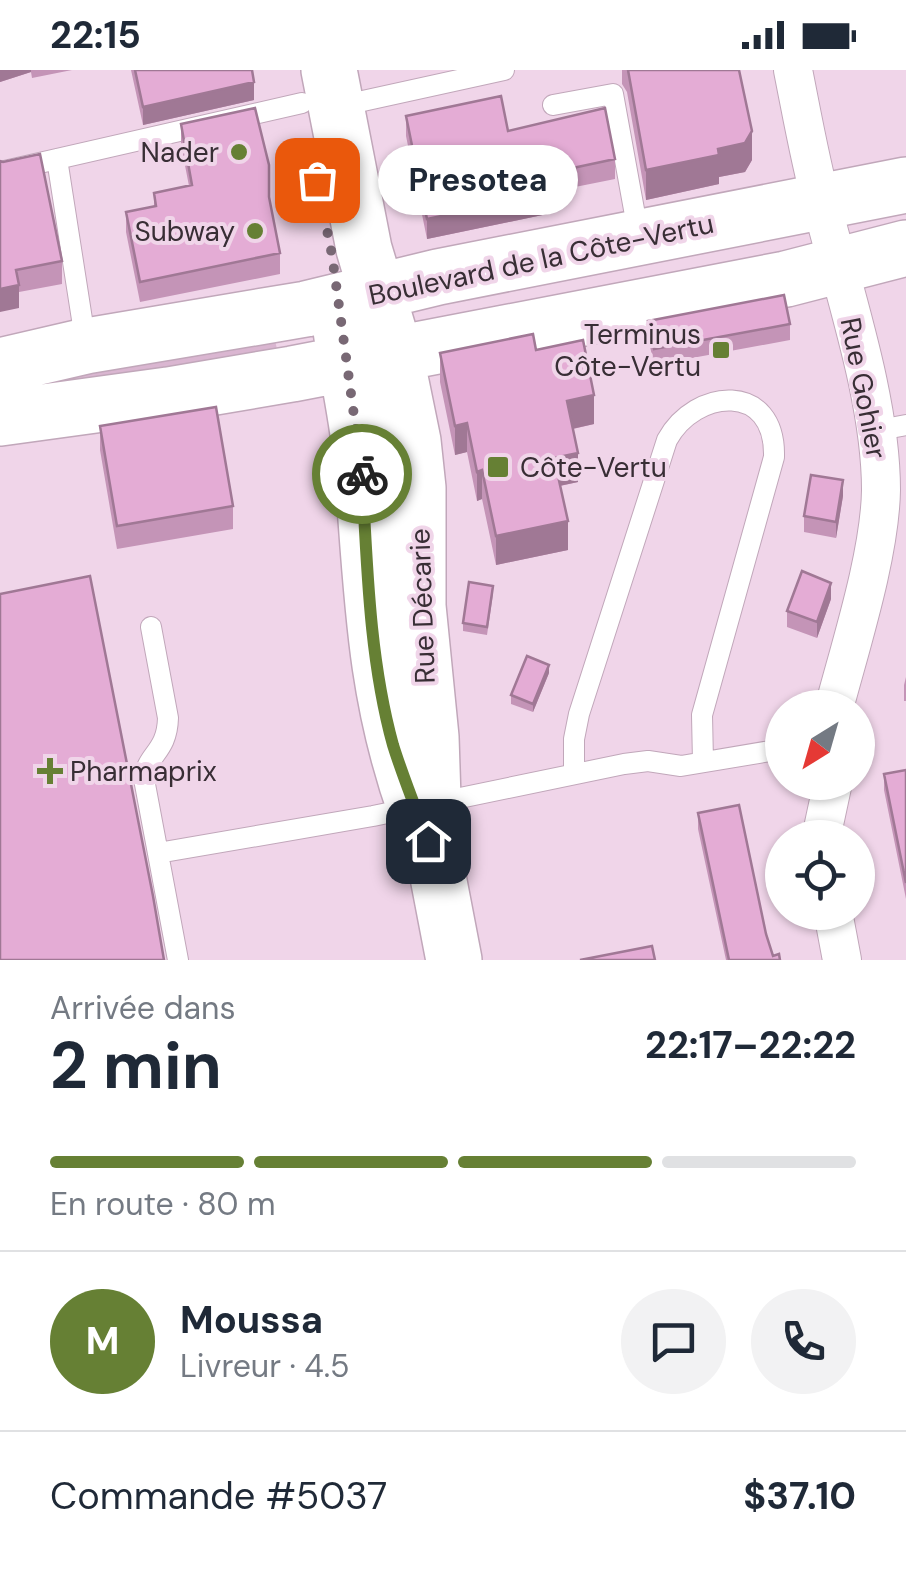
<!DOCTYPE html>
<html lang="fr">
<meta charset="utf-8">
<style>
body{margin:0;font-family:"DM Sans",sans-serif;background:#f2f2f3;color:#1f2937;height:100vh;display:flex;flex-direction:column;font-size:38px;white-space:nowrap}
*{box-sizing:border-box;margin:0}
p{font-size:32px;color:#747a83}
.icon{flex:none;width:55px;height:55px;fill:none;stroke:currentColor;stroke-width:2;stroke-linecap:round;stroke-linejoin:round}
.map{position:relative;height:890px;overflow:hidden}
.sheet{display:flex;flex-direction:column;background:#fff;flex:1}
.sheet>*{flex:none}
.needle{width:65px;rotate:217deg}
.controls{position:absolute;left:765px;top:620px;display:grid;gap:20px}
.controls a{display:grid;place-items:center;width:110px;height:110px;border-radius:50%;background:#fff;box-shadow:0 2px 8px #0004;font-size:50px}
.pin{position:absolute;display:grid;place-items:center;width:85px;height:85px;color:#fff;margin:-42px;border-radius:20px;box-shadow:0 5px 15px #0006}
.courier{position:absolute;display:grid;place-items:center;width:100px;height:100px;margin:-50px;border:8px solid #668034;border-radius:50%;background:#fff;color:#222;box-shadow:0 2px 12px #0007}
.bubble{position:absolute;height:70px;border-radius:35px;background:#fff;box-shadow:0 2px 8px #0004;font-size:32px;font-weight:700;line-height:70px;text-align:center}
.headline em{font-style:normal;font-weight:700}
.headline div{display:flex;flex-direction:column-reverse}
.headline{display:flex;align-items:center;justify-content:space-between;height:170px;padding:0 50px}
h1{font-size:65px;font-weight:700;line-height:75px}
.bar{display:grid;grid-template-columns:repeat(4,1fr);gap:15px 10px;align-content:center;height:120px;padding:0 50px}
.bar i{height:12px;border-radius:8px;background:#e0e1e3}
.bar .on{background:#668034}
.bar p{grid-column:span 4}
.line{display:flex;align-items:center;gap:25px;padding:0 50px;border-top:2px solid #e0e1e3}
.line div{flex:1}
.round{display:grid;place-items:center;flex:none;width:105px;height:105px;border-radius:52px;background:#f2f2f3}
.status{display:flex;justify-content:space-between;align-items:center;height:70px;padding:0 50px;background:#fff;direction:ltr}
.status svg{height:28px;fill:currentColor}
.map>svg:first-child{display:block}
.green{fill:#dab6d1}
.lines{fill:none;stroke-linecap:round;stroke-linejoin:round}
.lane-casing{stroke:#c1a7ba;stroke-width:22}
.street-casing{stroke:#c1a7ba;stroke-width:40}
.secondary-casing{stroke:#c1a7ba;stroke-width:58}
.lane{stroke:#fff;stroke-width:20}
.street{stroke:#fff;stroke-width:38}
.secondary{stroke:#fff;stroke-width:55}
.wall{fill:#c494b7}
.shaded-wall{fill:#a07895}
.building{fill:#e4acd5;stroke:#a07895;stroke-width:2.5}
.done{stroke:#786874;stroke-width:10;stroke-dasharray:0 18}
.route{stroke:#668034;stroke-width:12}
.poi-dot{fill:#668034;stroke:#f0d5e9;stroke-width:4}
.labels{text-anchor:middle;stroke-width:8;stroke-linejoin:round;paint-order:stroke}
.poi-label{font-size:28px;fill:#382e35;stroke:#f0d5e9;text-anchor:end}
.street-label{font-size:28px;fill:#382e35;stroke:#f0d5e9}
</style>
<div class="status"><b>22:15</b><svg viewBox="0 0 49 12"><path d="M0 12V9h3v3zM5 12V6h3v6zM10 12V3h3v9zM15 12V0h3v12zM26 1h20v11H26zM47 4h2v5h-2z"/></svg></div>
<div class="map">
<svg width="906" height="890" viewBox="0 0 906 890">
<rect width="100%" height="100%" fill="#f0d5e9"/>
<!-- green -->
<path class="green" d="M273,262L277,279L136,305L19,318Z"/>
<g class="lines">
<defs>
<path id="lane" d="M553,35L613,24L639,167
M340,36L504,0
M57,89L86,275
M0,102L302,33
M874,361L906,355
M151,557L168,648C167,683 147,683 144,709L178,890
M574,704V669L579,644L667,370C695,318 776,311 774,387L702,645L703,692
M158,783L373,746L624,694L648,691L681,696L782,679"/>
<path id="street" d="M793,0C802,45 810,91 822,135C844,223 881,330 881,420C880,484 851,574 834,638
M821,768L833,712
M833,842L842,890"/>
<path id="secondary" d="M329,0L364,179L395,283L413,371L418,418V536L431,667L435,791L454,890
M341,260C347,305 358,350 362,396C372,520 373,621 416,741
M0,296L86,276L306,239L438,207L906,115
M0,348L168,325L292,304L786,209L906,178"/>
</defs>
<!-- lane casing -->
<use href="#lane" class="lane-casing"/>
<!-- street casing -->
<use href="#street" class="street-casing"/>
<!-- secondary casing -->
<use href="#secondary" class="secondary-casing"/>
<!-- lane -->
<use href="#lane" class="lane"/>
<!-- street -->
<use href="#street" class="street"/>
<!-- secondary -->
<use href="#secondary" class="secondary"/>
</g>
<!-- wall -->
<path class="wall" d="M0,0H72L32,8L31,2L0,12Z
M131,0H252L254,30L143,55Z
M622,0H739L752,90L745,102L719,107V114L646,130L627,22L622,14Z
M406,46L508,61L615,89V109L555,121V128L552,129V143L427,169L406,66Z
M181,54L269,127L280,183V204L140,232L126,162V142L154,137V123L189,116L181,75Z
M0,91L62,191V214L19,222V238Z
M648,251L790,254V270L654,295L648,267Z
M536,280L594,354L573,359L578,412L560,416L568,480L496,495L482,429L477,431L467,382L455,385L440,312V283Z
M100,356L233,436V459L117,479L100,380Z
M843,426L836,468L804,462V446Z
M493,524L487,565L463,561V553Z
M831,529L817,568L787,557V541Z
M549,603L533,642L511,634V625Z
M906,607V631H904V615Z
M906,700V829L884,720V704Z
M698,743L766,864L773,886L780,890H726L698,759Z"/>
<!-- shaded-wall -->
<path class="shaded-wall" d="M0,0H31V2L0,12Z
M254,12V30L143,55V37Z
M752,61V90L745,102L719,107V114L646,130V100L718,79Z
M555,108V128L552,129V143L427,169V149Z
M19,215V238L0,242V219Z
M594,325V354L567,360V331Z
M467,353V382L455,385V356Z
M578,383V412L554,417V388Z
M482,400V429L477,431V402Z
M843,410V426L836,468V452Z
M568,451V480L496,495V466Z
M831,513V529L817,568V552Z
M549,595V603L533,642V634Z"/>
<!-- building -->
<path class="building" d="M135,0H252L254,12L143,37Z
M628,0H739L752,61L745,73L718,79L719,85L646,100Z
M501,26L508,61L605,38L615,89L554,102L555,108L549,110L552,123L427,149L406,46Z
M255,38L269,95V127L280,183L140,212L126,142L156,136L154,123L192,115L181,54Z
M40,84L62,191L16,200L19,215L0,219V91L3,92Z
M784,225L790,254L654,279L648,251Z
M533,264L536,280L583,270L594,325L567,331L578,383L554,388L568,451L496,466L482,400L477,402L467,353L455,356L440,283Z
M216,337L233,436L117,456L100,356Z
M811,405L843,410L836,452L804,446Z
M802,501L831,513L817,552L787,541Z
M90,506L153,826L164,890H0V524Z
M469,512L493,516L487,557L463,553Z
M527,586L549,595L533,634L511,625Z
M906,700V813L884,704Z
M739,735L766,864L773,886L779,884L780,890H729L698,743Z
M652,876L655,890H580Z"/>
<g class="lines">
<!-- done -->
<path class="done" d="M317,110L332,185L362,404"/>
<!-- route -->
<path class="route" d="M362,404C367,494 369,588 393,675C403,707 416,739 428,771"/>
</g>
<!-- markers -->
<g class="poi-dot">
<circle cx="239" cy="82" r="10"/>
<circle cx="255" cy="161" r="10"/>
<rect x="711" y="270" width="20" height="20" rx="5"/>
<rect x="486" y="385" width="24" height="24" rx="5"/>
<path d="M45 686h10v10h10v10h-10v10h-10v-10h-10v-10h10z"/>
</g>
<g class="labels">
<!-- poi labels -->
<g class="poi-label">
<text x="219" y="92">Nader</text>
<text x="235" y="171">Subway</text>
<text x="701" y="274">Terminus<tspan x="701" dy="32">Côte-Vertu</tspan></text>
<text x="520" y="407" text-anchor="start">Côte-Vertu</text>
<text x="70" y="711" text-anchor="start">Pharmaprix</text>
</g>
<!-- street labels -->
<g class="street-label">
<text transform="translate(541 189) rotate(-12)" y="10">Boulevard de la Côte-Vertu</text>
<text transform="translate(864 318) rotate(79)" y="10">Rue Gohier</text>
<text transform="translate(422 536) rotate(-92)" y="10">Rue Décarie</text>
</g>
</g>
</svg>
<div class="controls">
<a><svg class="needle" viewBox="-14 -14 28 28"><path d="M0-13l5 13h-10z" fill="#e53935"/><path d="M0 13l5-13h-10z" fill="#747a83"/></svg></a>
<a><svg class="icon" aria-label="locate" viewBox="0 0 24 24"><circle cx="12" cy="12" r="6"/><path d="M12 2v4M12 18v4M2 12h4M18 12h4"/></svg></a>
</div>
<div class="pin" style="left:317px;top:110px;background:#ea580c"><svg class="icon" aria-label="bag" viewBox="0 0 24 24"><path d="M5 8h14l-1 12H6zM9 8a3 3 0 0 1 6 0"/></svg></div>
<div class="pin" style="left:428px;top:771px;background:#1f2937"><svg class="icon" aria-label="home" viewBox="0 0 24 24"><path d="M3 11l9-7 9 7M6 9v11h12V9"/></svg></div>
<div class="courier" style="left:362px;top:404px"><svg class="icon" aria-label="bike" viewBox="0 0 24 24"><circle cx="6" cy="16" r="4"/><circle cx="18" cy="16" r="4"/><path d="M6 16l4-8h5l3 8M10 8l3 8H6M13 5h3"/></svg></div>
<div class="bubble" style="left:378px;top:75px;width:200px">Presotea</div>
</div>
<section class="sheet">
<div class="headline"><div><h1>2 min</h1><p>Arrivée dans</p></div><em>22:17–22:22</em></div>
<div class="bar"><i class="on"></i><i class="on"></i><i class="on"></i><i></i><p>En route · 80 m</p></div>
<div class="line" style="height:180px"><b class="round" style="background:#668034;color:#fff">M</b><div><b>Moussa</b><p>Livreur · 4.5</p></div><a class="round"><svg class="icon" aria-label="chat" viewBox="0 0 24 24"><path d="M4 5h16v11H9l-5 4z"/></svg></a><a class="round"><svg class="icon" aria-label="phone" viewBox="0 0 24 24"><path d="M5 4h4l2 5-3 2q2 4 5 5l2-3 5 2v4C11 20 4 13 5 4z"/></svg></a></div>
<div class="line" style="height:130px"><div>Commande #5037</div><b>$37.10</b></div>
</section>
